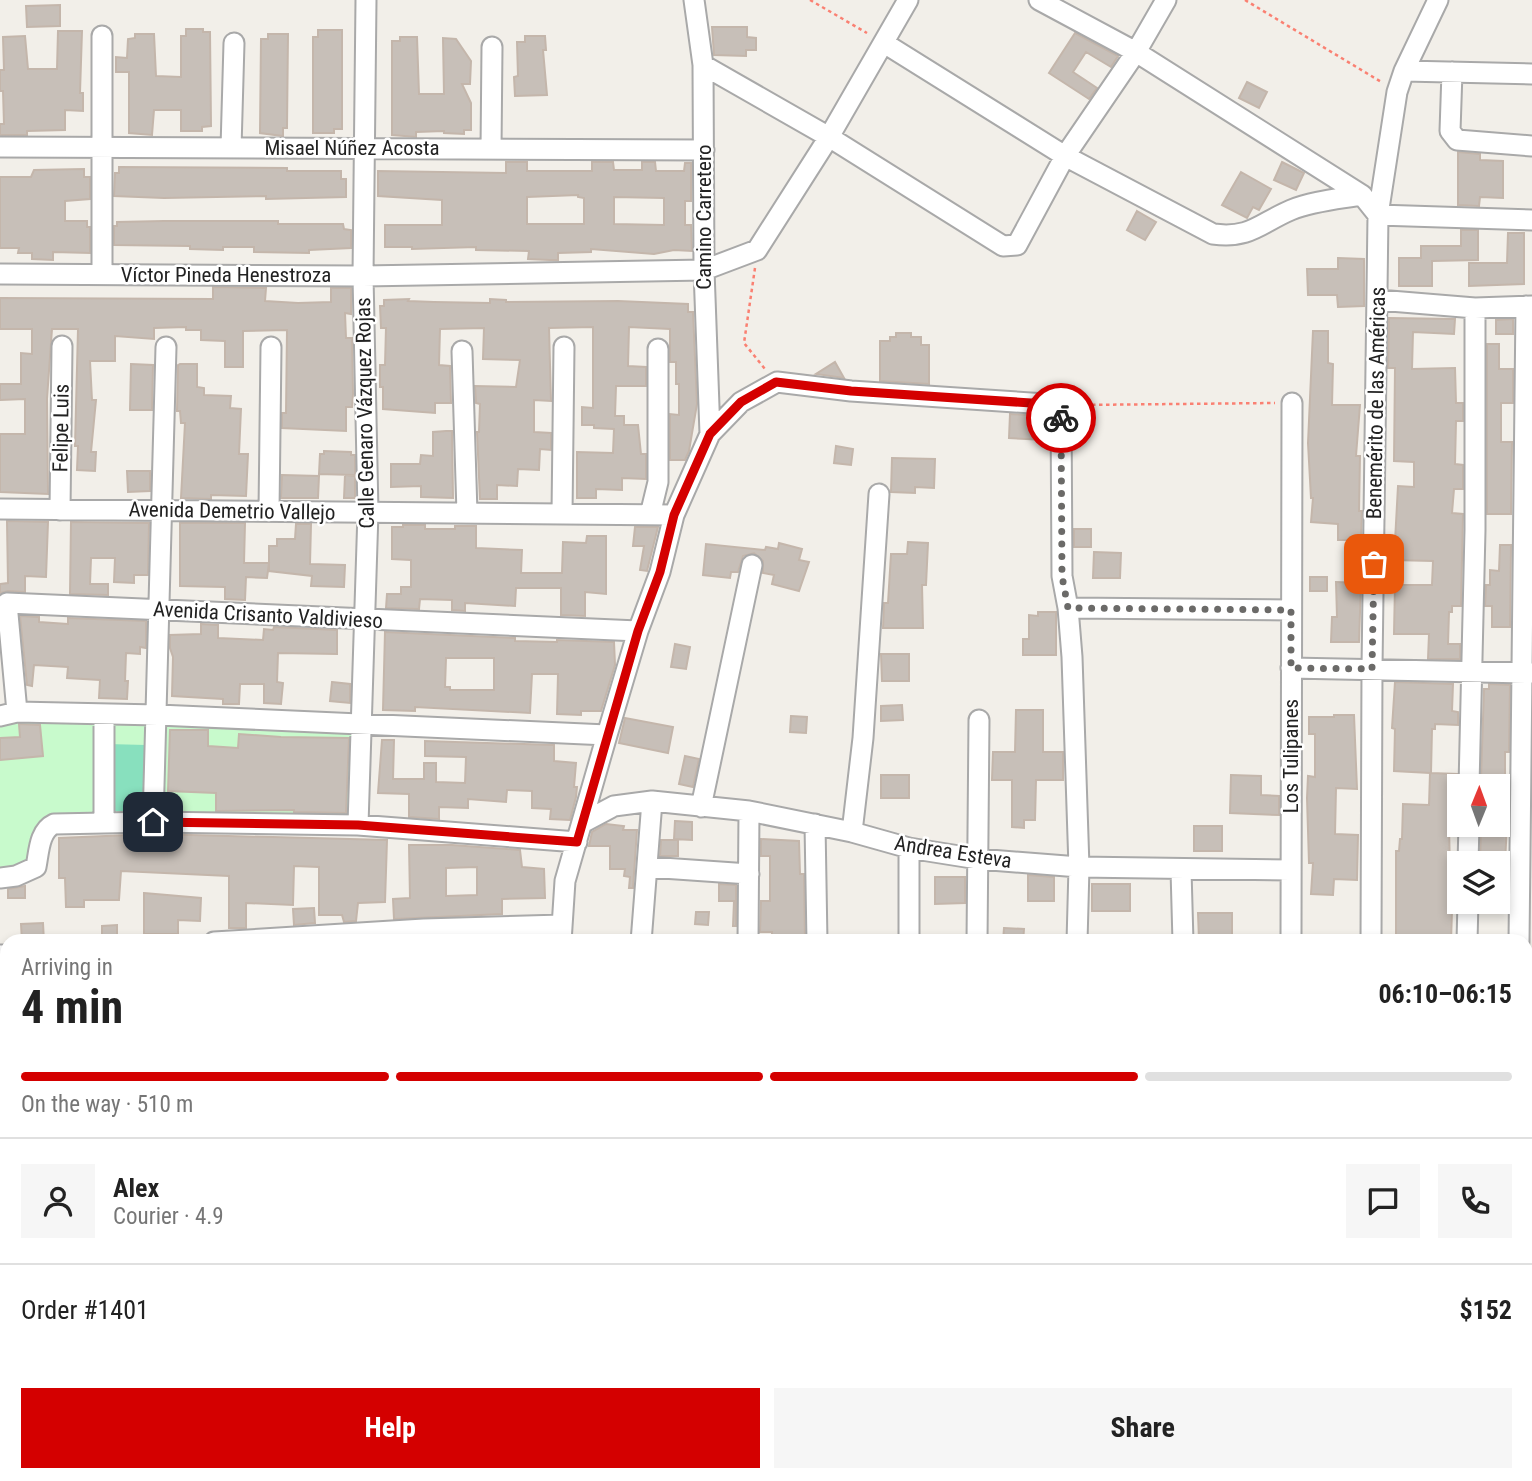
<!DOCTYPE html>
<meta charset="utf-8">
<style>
body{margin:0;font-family:"Roboto Condensed",sans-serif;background:#f6f6f6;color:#222;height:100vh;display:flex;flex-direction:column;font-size:26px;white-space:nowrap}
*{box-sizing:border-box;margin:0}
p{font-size:23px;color:#767676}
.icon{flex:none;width:38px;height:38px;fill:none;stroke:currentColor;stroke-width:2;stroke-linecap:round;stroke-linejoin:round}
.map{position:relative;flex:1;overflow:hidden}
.sheet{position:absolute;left:0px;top:934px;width:1533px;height:548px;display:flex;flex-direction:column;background:#fff;border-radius:21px 21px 0 0;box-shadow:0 4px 10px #0003}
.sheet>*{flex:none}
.needle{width:46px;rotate:1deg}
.fabs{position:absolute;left:1447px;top:774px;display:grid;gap:14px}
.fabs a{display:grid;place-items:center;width:63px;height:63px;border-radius:0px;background:#fff;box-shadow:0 4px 10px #0003;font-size:35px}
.pin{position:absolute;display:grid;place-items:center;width:60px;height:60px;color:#fff;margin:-30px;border-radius:14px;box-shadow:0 4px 10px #0006}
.courier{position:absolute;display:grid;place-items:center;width:70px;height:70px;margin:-35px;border:5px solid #d40000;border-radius:50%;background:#fff;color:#222;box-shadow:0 2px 9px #0007}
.headline em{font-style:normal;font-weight:700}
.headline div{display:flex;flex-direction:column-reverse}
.headline{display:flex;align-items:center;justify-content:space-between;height:119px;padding:0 21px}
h1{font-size:46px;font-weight:700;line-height:52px}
.bar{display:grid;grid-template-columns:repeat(4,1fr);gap:10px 7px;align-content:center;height:84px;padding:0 21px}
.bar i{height:9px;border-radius:5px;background:#e0e0e0}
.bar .current{background:#d40000}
.bar p{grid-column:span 4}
.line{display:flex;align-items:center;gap:18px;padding:0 21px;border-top:2px solid #e0e0e0}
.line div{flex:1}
.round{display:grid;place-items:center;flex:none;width:74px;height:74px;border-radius:0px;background:#f6f6f6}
.cta{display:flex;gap:14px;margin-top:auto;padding:14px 21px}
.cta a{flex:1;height:80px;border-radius:0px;background:#d40000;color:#fff;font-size:28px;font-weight:700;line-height:80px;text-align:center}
.cta a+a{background:#f6f6f6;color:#222}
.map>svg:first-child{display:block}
.park{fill:#c8facc}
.pitch{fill:#88e0be}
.parking{fill:#e2e2e2}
.building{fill:#c7bfb8;stroke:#c4b6ab;stroke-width:2;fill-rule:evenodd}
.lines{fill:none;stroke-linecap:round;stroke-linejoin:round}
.minor-casing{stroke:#a9a9a9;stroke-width:23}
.path{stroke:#fa8072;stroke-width:2.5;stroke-dasharray:3.5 3.5;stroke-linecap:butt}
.minor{stroke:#fff;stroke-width:19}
.done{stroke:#6b6a68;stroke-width:7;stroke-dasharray:0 12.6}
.route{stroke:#d40000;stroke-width:9}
.labels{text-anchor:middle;stroke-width:5;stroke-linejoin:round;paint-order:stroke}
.street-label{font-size:21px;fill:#222;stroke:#fff}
</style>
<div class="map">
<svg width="1532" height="1481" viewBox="0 0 1532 1481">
<rect width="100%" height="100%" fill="#f2efe9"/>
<!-- park -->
<path class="park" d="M0,716L360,726L358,825L47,828L36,867L0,875Z"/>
<!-- pitch -->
<path class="pitch" d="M107,744L146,745L145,812L106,811Z"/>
<!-- parking -->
<path class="parking" d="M571,1475H733L734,1481H570Z"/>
<!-- building -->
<path class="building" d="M60,5V26L27,27L26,6Z
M712,27H747V37L756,38V50H746V56L714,55Z
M186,29H203V32H210L211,126L202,127V131H181V110H154L152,135L129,133V72H116V57L127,58L128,39L135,38V34H154L156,76L181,77V36H186Z
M318,30H342V129H334V133H313V37H318Z
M58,31H82L80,93H83V111L65,110V130L27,131V135H0V124H4L3,91H0V70H4L3,37L25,36L28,69H57Z
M1075,33L1118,56L1111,67L1086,52L1073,72L1097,88L1089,99L1049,73Z
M268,34H288L287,128H283V136L260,133L261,39H268Z
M525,36H545L546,50H543L547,95L515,96L514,77L518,76L517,42H525Z
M400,37H417L419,94H444L443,38L456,39L471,61L470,84H462L471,103V130H464V134L444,133V131L416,132V137L392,135V41H400Z
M1247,82L1267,92L1259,108L1239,98Z
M1458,152L1480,154V160L1503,161V198L1480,197L1479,206L1458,205Z
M506,162H527V171H592V162H613L614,170H642V162H655L656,171H684L685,163H691V201H685V225H691L692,251L674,250L654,254L591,249V252L558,253V260H550L528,259L529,251L476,250V247L412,249V247H385V225H442V200L378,196V171L506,173ZM578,195V197L584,198V224H527V197ZM614,197L664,198V225L614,224Z
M1282,162L1304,173L1296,190L1274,180Z
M119,167L287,168V171H341V179H346V197L266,199V196L164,198L114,196L115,173H119Z
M84,169V177H90V199L65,201V221H87V227H90V253L53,252V260L32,259V253H18L19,248H0V177H31L34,170Z
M1241,172L1271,189L1259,210L1253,207L1247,218L1222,205Z
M1137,211L1156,222L1145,240L1127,230Z
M164,221H278V224H343L344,229L351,230V248L309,250V253L254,252V247H223V250L190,249V246L114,245V226H117V222Z
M1461,230H1478V260L1432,261V286H1399V258H1421V246H1461Z
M1508,233H1524V284L1469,286V263H1507Z
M1338,258L1364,259V306L1338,307L1337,295H1308L1307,269H1338Z
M213,287L266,288L265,301L298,303L331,302V288H351V314L345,313L346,338H352L353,394L352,407H346V431L282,428V413H286L287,330L243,331V367H225V341L201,340V330H186V327L154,328V339L115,336V361H90L92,400H96L91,452H96L95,471L77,470L78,446H75L78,329H52L47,399L48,494L0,492V434H25V399L0,400V384H21V353L32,354V329H0V298L213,299Z
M409,299L408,301L434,302L490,303V299L506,300V302L618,301L688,304V312H693L697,404L689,451L685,460H670V414L679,415V384H676V362H670V329L629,327L628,366L646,367V386H616L615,416H624V425H638L641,454H646V479L622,478V490L596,489V498H577V452L613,453L614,429L594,428V425H582V407L593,408V327L549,328L551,401L534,400V432L551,433V450L540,449L539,470L518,469L517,486L497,485V499H480L477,432H479L480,404L476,403L475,386L516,387L520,360L483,359L484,328L440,329L439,365L450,366L451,403H435V413L383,409V387H380V365H385L386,328H381L380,306H384V300Z
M1389,318L1455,319L1454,334L1413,332L1412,369L1455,368L1456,403H1463V421H1456L1455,464L1463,465V489H1454L1452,513L1463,514L1461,606H1452V612H1449L1448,644H1460V659H1428L1429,634H1394L1395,585H1432L1433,561L1394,560L1398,486L1414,487V462L1394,461L1395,368H1388Z
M1513,319V334H1496V320Z
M1313,331H1328V363L1333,364L1332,405H1360L1356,456H1360L1359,511H1362L1361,540H1338V524L1311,522L1313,498H1311L1308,443Z
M896,333H911V337H921V345H929V384L880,381V341H890V337H896Z
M1487,344H1499V369H1513V403H1501V442H1512L1511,514H1487Z
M835,362L844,378L816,374Z
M131,364L153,365L152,410H130Z
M180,364H197V387L204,388V395L231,396L230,408L241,409L239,454H248L246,496L211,495V499L181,498L185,423H181L180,411H177L178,365Z
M1010,414L1046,416L1045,440L1009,438Z
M446,431H452L453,498L421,497V486L391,487V464H420L421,455L433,456V432Z
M836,446L853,449L851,465L834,463Z
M324,451L351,452V455H355V475L319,474L320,454H324Z
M892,458L935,459L934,488L915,487V493L891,492Z
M127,471H150V491L128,492Z
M282,475L319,476L318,498H281Z
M345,475L355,476V498H344Z
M7,521L48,522L46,577L25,576V592L8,591L0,593V584L8,583Z
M71,522L149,523L148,575H134V583L114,582L115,558H91L90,584H108V595L70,594Z
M180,523H245L244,563H269L267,578L246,577L245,600L225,599V587L180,586Z
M296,524H311L310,564L345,565L344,587L311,586L312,576L269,571V546H277V539H295Z
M403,525H425V529H455V526H476V548L522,550L521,573H562L563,542L586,543L587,536H606V594L585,592V616L561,615V588H516L515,606L465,603V611L452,610V600L420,599L419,609L386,608L387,594H401V587H411V560L392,559V527H403Z
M635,527H658L647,571L640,570L644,546H633Z
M1074,529H1091V547H1074Z
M908,542L928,543L926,585H922L923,628H883L884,603H888L891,554H907Z
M779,543L802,549L799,560L809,562L799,591L772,584L774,575L763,573V561L754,553L743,556L738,572H731L730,578L703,575L706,544L765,550L766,547L778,549Z
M1500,545H1511L1510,627H1492V606H1485L1486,585H1490V570L1499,571Z
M1094,552L1121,553L1120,578H1093Z
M1310,577H1327V591H1310Z
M1336,582L1361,583L1359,642H1331L1332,617H1337Z
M1038,612H1056V655H1023V639H1029V615L1038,616Z
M20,616L39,617V622L68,624V618L146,621V648L140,647V654L126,653L125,681H128L127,699L99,698L100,680L67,678L68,667L34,665L32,686L27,685Z
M201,624L218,625V638L263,640L264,629L273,630L274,627L337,630V654L278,653L277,682L283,683L281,704L264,703V684H240L239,704H223V699L172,696L173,657L170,648V635L201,634Z
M385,632L515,638V641L557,642V640L614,642L615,665L601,711H581V715L557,714L558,674H532L530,713L415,707V711L383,710ZM446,658H494V690H450V687H445Z
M675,644L690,647L686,669L671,667Z
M881,654H909V681H882Z
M332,682L350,684V703L330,701Z
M1395,682L1453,684L1452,711L1458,712V725L1435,724V729H1432L1431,773L1457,774L1458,802L1450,801L1449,821L1450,877H1460V893L1456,900V910H1452L1451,942H1396V851H1399L1400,839H1402L1403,804L1429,805L1430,773L1394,771L1395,729L1392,728Z
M1489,684L1510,685L1509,752H1505V779H1481L1484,689H1489Z
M902,705L903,720L881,721V706Z
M1016,710H1043V752H1063V780H1036L1035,820H1024V828L1012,827V780H992L993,752H1015Z
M1334,715H1354L1357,789L1336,788L1335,834L1358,835L1357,880L1334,879L1333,895L1311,894L1313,863H1309L1307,798L1308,776L1315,777V734H1309V717H1334Z
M791,716L807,717L806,733L790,732Z
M625,718L673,727L668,753L619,743Z
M19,724L40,725L43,756L0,760V738L20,737Z
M170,730H208V746L238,748L239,734L281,737L349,738L346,813L294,812V810L216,811V793L168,791Z
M382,740H394L393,779H424V763H436V782L465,783L466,757L425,756V741L554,745V761L576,763L574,787H577L576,797L570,820L550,819L551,809L532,808V791L507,790L506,802L468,799V808L439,807V819L409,817V794L378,793Z
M685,756L699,759L693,787L679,784Z
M881,775H909V798H881Z
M1231,775L1261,776V795L1279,796V815L1230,813Z
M1498,781H1509L1508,804H1498Z
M675,821L692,822V840L674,839Z
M606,824L624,826L623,830H637L633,888H629L630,877L624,876L625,869H610V846H589L592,832Z
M1485,824H1507L1505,863H1480L1481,828H1485Z
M1194,826H1222V851H1194Z
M153,834L387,840L385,902L358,903L356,921L344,922L342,915H319V867L294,866L293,905L246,903V928H229V876L121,871L119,900H84V907H66L65,878H59V838Z
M761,839L799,841L800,874H804L805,942H782V936H772V932H760L761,901H770V856H761Z
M661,840H678V856H660Z
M409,845H452L520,850L522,867L544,869L545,898L502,899V914L394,919L393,899L410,898ZM477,867V895L446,896V868Z
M1028,875L1054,877V901H1028Z
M935,877H965V903L935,904Z
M719,884L736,885V926H733L734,901H719Z
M1092,884H1130V911H1092Z
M25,886V898H8V889Z
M144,893L201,898L200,921L178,920V934H144Z
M314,908L315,923L294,925L293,909Z
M696,912H709L708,925L695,924Z
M1198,913H1232V940H1199Z
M43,923L44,942H22L21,924Z
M117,925V938H102V926Z
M1004,928L1024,929L1023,942H1003Z
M514,939V942H420L425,941Z"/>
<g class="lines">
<defs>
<path id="minor" d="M694,0L703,65L704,270L710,434
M1039,0L1136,52L1362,195L1378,215L1532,220
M884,43L1065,156L1213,234C1251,239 1260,223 1291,210C1313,201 1339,199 1362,195
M703,65L829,137L1003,246L1017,245L1065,156L1136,52L1166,0
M1404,71L1532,74
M1452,72L1450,131L1457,140L1532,146
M0,147L704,150
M231,148L234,43
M491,149L492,47
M0,274L363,276L704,270L757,250L829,137L908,0
M102,275V36
M1378,300L1475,308L1532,306
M462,351L467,513
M0,509L674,515
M60,510L62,346
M269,511L271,347
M562,514L564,347
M650,515L658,482V349
M1068,608L1291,610
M1291,668L1532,673
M17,712L7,603L638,631
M0,716L17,712L158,715L607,735
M1469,786L1475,530V308
M701,807L752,565
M153,822L166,347
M104,823V714
M582,823L614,806L652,801L749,811L852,832L909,848L978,859L1079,867L1290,870
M815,824L817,942
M358,825L368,512L363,276L366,0
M852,832L863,738L879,494
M1468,863L1469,824
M648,867L749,874
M1181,870L1183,942
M0,878L16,876L36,867C39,852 39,831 54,824L153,822L358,825L577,842
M214,942L424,929L562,925
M561,942L565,881L607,735L638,631L660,572L674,515L710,434L741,402L777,382L851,391L1061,405L1062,576L1068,608L1072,657L1079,867L1077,942
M641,942L652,801
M748,942L749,811
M909,942V848
M977,942L979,720
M1291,942L1292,403
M1371,942L1372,669L1378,215L1397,92L1404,71L1438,0
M1467,942L1468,901
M1519,942L1526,306
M0,955H7
M0,1134H7
M1526,1326H1532
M0,1329H7
M1526,1395H1532
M51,1475V1481
M493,1475L530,1481
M751,1475L752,1481
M1381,1475L1416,1481
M158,1481V1475
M249,1481L250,1475
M308,1481V1475
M548,1481V1475
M1074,1481L1075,1475
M1145,1481L1147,1475
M1354,1481L1358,1475"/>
</defs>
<!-- minor casing -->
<use href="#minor" class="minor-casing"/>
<!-- path -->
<path class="path" d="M810,0L867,33
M1245,0L1383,83
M755,268L744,343L765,369
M1078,405L1275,403"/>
<!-- minor -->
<use href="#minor" class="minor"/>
</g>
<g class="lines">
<!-- done -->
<path class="done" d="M1061,418L1062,576L1068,608L1291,610V668L1372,669L1374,564"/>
<!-- route -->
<path class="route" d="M153,822L358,825L577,842L638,631L660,572L674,515L710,434L741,402L776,382L851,391L1061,405V418"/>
</g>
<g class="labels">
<!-- street labels -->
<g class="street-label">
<text x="352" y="155">Misael Núñez Acosta</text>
<text transform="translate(704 217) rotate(-90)" y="7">Camino Carretero</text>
<text x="226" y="282">Víctor Pineda Henestroza</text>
<text transform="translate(1376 403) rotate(-89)" y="7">Benemérito de las Américas</text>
<text transform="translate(365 413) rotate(-91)" y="7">Calle Genaro Vázquez Rojas</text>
<text transform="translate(61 428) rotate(-89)" y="7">Felipe Luis</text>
<text transform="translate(232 511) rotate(1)" y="7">Avenida Demetrio Vallejo</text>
<text transform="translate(268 615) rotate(3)" y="7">Avenida Crisanto Valdivieso</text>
<text transform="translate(1291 756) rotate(-90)" y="7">Los Tulipanes</text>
<text transform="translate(953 852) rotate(9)" y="7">Andrea Esteva</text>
</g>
</g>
</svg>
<div class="fabs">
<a><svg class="needle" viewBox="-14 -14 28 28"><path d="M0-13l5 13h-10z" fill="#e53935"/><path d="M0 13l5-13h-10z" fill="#767676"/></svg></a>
<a><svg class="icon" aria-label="layers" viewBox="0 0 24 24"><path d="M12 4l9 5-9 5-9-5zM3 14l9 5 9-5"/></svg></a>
</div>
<div class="pin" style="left:1374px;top:564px;background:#ea580c"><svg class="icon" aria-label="bag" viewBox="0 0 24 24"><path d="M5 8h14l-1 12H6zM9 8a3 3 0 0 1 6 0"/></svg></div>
<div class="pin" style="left:153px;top:822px;background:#1f2937"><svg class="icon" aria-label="home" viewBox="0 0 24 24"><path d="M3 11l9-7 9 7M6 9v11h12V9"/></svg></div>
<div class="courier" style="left:1061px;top:418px"><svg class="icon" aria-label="bike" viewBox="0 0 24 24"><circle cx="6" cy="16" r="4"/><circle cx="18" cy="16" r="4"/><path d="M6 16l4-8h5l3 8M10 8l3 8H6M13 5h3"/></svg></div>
<section class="sheet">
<div class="headline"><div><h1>4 min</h1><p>Arriving in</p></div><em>06:10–06:15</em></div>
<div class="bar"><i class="current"></i><i class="current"></i><i class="current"></i><i></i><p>On the way · 510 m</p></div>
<div class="line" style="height:126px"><a class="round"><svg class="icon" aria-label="person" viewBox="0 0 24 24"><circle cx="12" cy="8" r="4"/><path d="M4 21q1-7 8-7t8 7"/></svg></a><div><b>Alex</b><p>Courier · 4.9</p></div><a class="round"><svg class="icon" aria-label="chat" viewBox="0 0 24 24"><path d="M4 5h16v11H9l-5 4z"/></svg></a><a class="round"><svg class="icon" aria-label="phone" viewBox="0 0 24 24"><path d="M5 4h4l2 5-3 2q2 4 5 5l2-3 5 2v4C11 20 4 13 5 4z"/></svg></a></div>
<div class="line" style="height:91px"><div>Order #1401</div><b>$152</b></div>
<div class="cta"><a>Help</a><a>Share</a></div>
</section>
</div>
